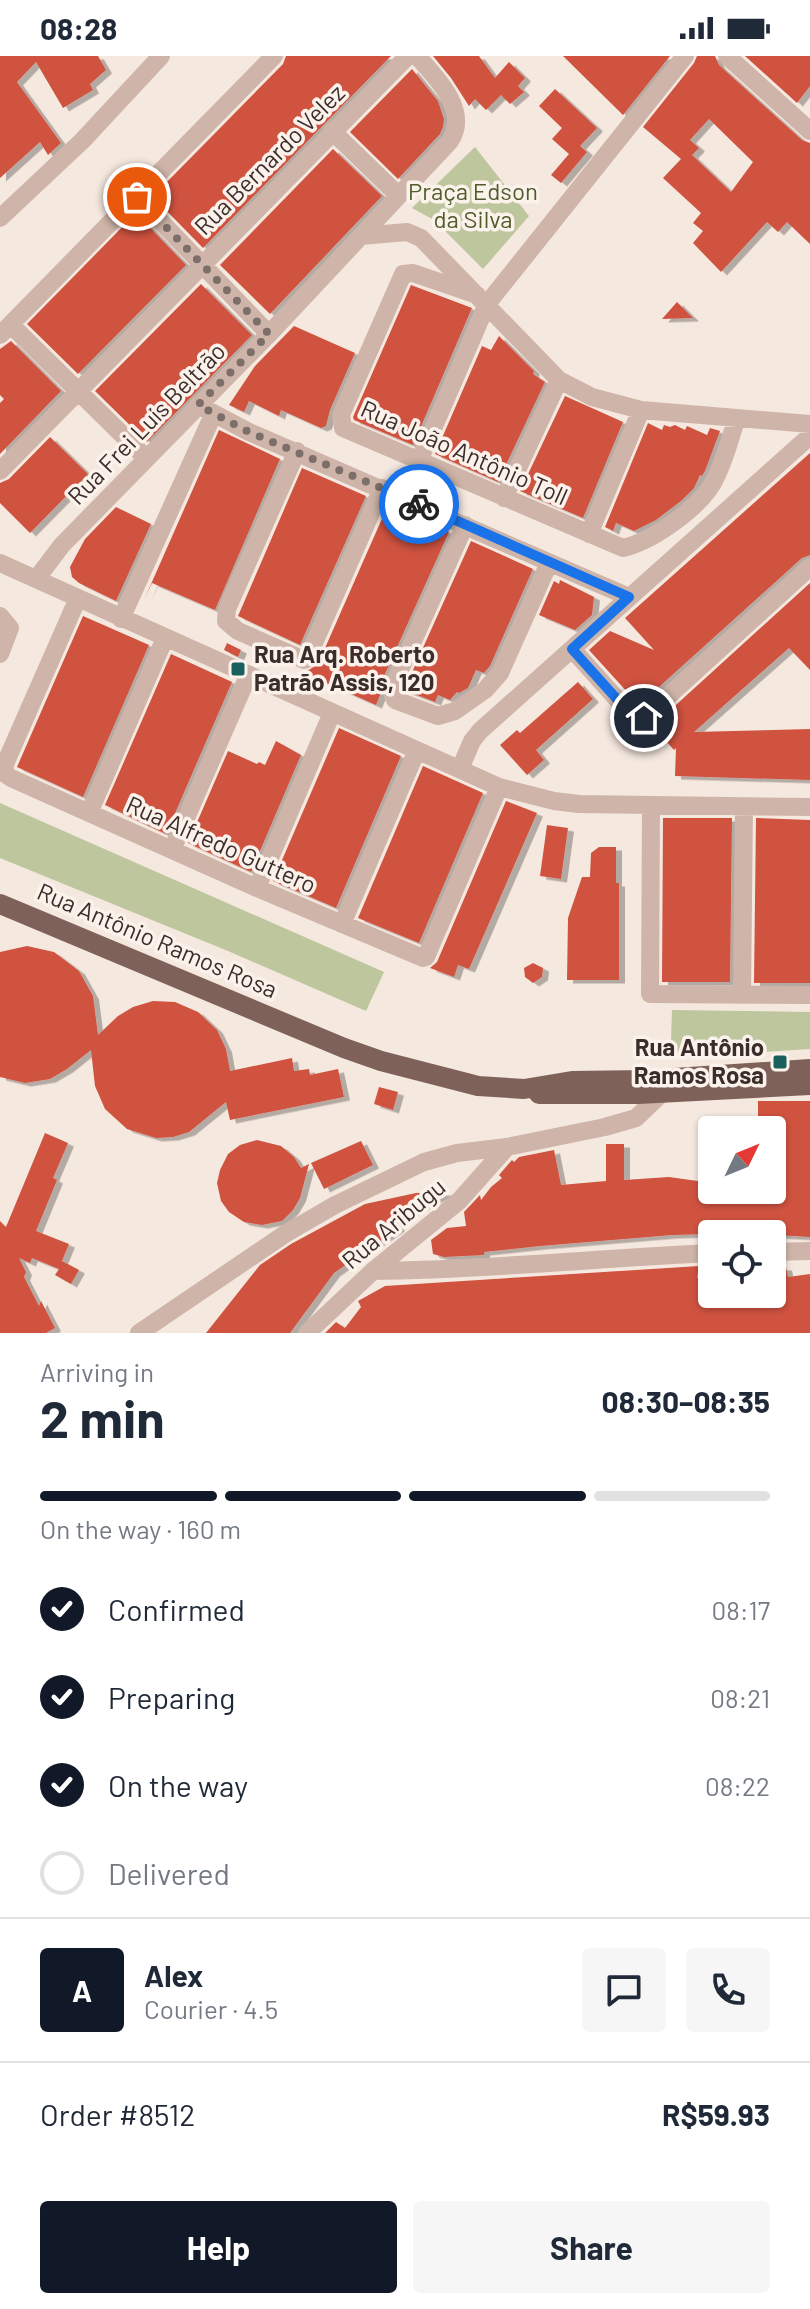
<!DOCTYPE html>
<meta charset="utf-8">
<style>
body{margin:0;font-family:Barlow,sans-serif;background:#f6f6f7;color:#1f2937;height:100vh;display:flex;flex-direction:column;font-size:30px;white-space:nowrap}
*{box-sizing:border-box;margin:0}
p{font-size:26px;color:#747a83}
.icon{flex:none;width:44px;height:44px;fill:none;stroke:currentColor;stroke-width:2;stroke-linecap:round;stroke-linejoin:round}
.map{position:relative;height:1277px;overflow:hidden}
.panel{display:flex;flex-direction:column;background:#fff;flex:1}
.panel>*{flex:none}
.needle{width:52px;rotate:47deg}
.tools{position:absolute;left:698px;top:1060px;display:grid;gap:16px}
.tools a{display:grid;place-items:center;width:88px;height:88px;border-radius:8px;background:#fff;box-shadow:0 2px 6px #0004;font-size:40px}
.pin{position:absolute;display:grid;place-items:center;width:68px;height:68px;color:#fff;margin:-34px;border:4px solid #fff;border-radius:50%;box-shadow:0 2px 8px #0007}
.courier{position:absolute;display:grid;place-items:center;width:80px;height:80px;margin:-40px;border:6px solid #1a73e8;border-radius:50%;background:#fff;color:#222;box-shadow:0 2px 10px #0007}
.head em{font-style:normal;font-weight:700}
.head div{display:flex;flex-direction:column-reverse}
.head{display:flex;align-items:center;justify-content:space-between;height:136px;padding:0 40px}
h1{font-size:52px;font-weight:700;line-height:60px}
.bar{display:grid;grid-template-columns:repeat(4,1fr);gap:12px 8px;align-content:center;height:96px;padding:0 40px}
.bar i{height:10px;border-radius:6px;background:#e0e1e3}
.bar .current{background:#111827}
.bar p{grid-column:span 4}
.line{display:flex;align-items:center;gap:20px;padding:0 40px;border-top:2px solid #e0e1e3}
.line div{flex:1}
.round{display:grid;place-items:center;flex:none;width:84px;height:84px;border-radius:8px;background:#f6f6f7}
ol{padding:0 40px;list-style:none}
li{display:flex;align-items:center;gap:24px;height:88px}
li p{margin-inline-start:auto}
li .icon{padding:8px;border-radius:50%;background:#111827;color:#fff;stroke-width:4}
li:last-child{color:#747a83}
li i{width:44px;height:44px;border:4px solid #e0e1e3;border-radius:50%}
.action{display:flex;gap:16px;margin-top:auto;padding:16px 40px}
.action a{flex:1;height:92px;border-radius:8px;background:#111827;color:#fff;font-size:32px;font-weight:700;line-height:92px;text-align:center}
.action a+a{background:#f6f6f7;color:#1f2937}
.status{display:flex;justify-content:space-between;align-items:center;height:56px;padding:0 40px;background:#fff;direction:ltr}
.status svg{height:22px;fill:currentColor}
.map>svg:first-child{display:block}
.green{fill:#bdc69d}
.building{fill:#d05241;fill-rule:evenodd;filter:url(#shadow)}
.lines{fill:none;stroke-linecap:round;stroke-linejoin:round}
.minor{stroke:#cfb5a9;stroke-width:18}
.major{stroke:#7e6159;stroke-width:20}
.done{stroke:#7c6e69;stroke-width:8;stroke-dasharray:0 14.4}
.route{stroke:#1a73e8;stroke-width:10}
.poi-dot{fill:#1a615d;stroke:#fcf2ec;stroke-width:3}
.labels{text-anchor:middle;stroke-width:7;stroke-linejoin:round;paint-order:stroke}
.street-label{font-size:24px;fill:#3b2d29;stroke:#fcf2ec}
.park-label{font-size:24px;fill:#505c2a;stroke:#fcf2ec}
.poi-label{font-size:24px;font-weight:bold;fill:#3b2d29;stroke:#fcf2ec;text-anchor:start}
</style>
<div class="status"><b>08:28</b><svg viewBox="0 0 49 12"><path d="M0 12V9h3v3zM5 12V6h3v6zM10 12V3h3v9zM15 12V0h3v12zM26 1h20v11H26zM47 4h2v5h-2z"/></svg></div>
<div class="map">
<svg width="810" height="1277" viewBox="0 0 810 1277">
<defs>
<filter id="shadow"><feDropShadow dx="6" dy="3.5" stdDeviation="0" flood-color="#0004"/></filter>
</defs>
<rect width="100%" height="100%" fill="#f5e8df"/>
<!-- green -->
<path class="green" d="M475,91L529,160L483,213L434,164L412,152Z
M0,747L384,916L366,955L228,895L0,802Z
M672,954L810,956V993L660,1002V988L671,987Z"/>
<!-- building -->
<path class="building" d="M0,0H98L106,14L90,28L93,34L63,52L36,6L17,26L61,87L48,99L40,86L0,122Z
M286,0H391L203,192L156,144L164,136L161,132L283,8Z
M433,0H479L495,22L509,6L525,22L518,30L524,36L510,48L501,39L486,54L475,43L469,50L451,22Z
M563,0H670L623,59Z
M697,0H715L719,9L802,84L810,87V188L787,166L778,176L767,166L721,216L693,187L703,175L693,167L701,157L663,122L681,103L643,71L694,7ZM709,63L753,106L731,136L692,99L699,92L690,84Z
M745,0H810V30L797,47Z
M412,13L438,45L444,63L443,71L440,78L398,123L350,76Z
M555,33L597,72L580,90L587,96L561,127L551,119L569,98L552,83L562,72L539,50Z
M333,93L382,140L270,258L220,209Z
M136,157L186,209L78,318L27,268Z
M201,228L252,279L147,386L95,335Z
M411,229L472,252L413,389L354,364L353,361Z
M677,246L693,262L662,263Z
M294,270L355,297L330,354L326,370L321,372L281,354L279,360L249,345L244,356L229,349L255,310Z
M499,280L534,315L533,318L545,326L498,426L435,398L482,290L491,294Z
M11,285L61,335L0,398V347L4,343L0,339V293Z
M565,340L623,366L583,462L520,435Z
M648,367L662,374L664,369L670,371L675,369L685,374L687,370L707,379L710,372L720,375L705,415L702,420L700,419L694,432L681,445L656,464L634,475L616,467L613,475L605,471Z
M219,374L280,403L215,554L152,527L144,544Z
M50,381L88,418L30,477L0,447V427L9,423Z
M810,397V499L802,502L639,649L589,594L610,575L654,594L625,562Z
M302,412L366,440L300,589L238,560Z
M388,449L449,476L380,629V639L376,649L304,617L318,608Z
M116,451L151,468L116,545L79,527L72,521L70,511L85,483Z
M471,485L533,513L490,610L484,617L476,614L468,632L459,637L457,636L450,644L438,639L435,646L404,634Z
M560,524L594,541L592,559L575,574L539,559L554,525L559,528Z
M810,527V614L789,592L694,676L810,673V724L675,720L676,692L674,694L665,684L668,682L655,668Z
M83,560L149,589L83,741L17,711Z
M227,587L241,594L238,601L224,594Z
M171,598L232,626L166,778L105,749Z
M578,626L593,643L536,694L544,704L527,719L500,689L517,674L520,677Z
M339,672L401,700L336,852L273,825Z
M276,685L301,699L251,816L188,787L228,695L257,708L259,706L265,709Z
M423,710L483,737L419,887L358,862Z
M506,745L537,757L469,913L458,909L454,921L430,912L437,906Z
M663,762H732L730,926H662Z
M756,762L810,764V927H754Z
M547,769L568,772L561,823L540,820Z
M599,791H616V827H619V924H567L568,862L582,821H590L591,797Z
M27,890L54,896L79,915L93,940L98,979L118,960L133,951L153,945L175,946L198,956L217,974L226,993L230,1015L292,1002L294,1015L309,1013L310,1019L338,1013L344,1041L230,1064L226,1046L189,1076L173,1081L156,1082L127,1073L105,1053L95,1030L91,994L67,1013L50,1023L25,1027L0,1021V896Z
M533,907L543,912L542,921L533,927L525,921L524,912Z
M379,1031L398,1036L393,1054L374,1048Z
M758,1045H810V1181L740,1177L672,1179L540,1190L484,1196V1199L444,1201L433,1198L431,1184L447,1172L466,1170L464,1156L480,1139L481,1144L491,1131L502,1122L499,1119L512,1104L514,1106L519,1101L554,1094L561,1129L606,1125V1088H624V1124L669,1121L712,1127V1134H772V1074H758Z
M45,1077L68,1087L53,1122L57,1124L36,1175L69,1188L59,1212L62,1205L79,1214L71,1228L55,1219L59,1213L32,1202L30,1207L19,1202L26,1216L24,1221L39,1250L41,1245L55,1272L46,1277H0V1165L6,1171Z
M257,1084L281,1090L294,1101L301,1112L309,1108L300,1142L293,1154L282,1165L262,1169L244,1166L229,1156L221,1145L217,1127L220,1114L228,1098L240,1089Z
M361,1085L373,1109L324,1133L311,1107Z
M448,1136L411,1157L397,1169L399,1172L334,1217L290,1277H206L260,1209L291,1188L365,1148L416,1137Z
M699,1210L697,1222L712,1223V1238H772V1211H786L788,1221L810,1218V1277H325L336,1266L345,1272L361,1251L358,1245L385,1230Z"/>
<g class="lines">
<!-- minor -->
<path class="minor" d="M727,0L810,75
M332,75L397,138
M137,141L269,278
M0,162L82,85L161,0
M361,180L407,176L421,182L559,324L592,341L641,354L810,368
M477,239L413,217L403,218L341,359L343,372L623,492C653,485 703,450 716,421C725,403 730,382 737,362
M11,269L146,402
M0,279L274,0
M198,349L249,376L629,541
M297,395L227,553L226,565L238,575L304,604L307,603L382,432
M419,405L487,248L685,0
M0,415L408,0
M504,442L559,324
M465,469L391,634L395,644L438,660L455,655L485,634L500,617L549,507
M589,478L641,354
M0,507L499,731L554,745L579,748L810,751
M37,522L62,489L269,278L450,85C470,55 436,21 417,0
M78,542L5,708L4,717L11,722L257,832L423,902L426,901L499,731
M0,560L10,572L0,598
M121,563L213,359
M572,593L633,661L644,662L810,511
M460,713L472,685L480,675L810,380
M651,749L650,938L810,939
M89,757L165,582
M172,794L248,620
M257,832L332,657
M342,868L417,694
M742,939L744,750
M772,1196L810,1195
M373,1215C486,1214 599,1202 712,1197
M139,1277L285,1178L335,1149L424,1106L457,1097L507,1091L605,1071L636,1062L662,1037L661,1026
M307,1277L373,1215L459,1145L507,1091"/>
<!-- major -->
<path class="major" d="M0,848L344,992L381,1005L478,1030L524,1033L572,1025L644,1024L810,1013
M539,1038H638L810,1029"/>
</g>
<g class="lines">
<!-- done -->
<path class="done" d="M137,141L269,278L198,349L249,376L419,448"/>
<!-- route -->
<path class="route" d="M419,448L629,541L572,593L633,661L644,662"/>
</g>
<!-- markers -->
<g class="poi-dot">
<rect x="230" y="605" width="16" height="16" rx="4"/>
<rect x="772" y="998" width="16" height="16" rx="4"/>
</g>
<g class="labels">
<!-- street labels -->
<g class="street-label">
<text transform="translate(270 104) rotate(-45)" y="8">Rua Bernardo Velez</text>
<text transform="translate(147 368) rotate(-46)" y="8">Rua Frei Luís Beltrão</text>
<text transform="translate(464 397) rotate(24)" y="8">Rua João Antônio Toll</text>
<text transform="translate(221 789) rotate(24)" y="8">Rua Alfredo Guttero</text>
<text transform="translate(157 885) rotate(23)" y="8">Rua Antônio Ramos Rosa</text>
<text transform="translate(394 1168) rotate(-40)" y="8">Rua Aribugu</text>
</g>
<!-- park labels -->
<g class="park-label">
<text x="473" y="144">Praça Edson<tspan x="473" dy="28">da Silva</tspan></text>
</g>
<!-- poi labels -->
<g class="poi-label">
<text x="254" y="607">Rua Arq. Roberto<tspan x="254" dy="28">Patrão Assis, 120</tspan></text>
<text x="764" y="1000" text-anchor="end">Rua Antônio<tspan x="764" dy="28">Ramos Rosa</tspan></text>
</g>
</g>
</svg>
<div class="tools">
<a><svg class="needle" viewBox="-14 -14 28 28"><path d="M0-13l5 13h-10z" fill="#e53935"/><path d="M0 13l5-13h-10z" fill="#747a83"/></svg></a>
<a><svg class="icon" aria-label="locate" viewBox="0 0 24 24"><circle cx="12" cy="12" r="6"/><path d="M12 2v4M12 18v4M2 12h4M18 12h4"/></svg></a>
</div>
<div class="pin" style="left:137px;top:141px;background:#ea580c"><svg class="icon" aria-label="bag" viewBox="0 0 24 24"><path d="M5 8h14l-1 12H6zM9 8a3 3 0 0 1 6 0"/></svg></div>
<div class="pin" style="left:644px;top:662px;background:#1f2937"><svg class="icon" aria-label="home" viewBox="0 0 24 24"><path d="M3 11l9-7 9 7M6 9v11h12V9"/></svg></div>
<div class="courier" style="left:419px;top:448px"><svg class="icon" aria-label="bike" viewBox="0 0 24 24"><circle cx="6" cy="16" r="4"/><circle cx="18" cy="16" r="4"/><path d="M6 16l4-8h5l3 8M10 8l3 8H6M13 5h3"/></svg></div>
</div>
<section class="panel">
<div class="head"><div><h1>2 min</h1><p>Arriving in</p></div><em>08:30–08:35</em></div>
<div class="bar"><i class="current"></i><i class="current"></i><i class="current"></i><i></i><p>On the way · 160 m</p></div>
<ol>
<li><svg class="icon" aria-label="check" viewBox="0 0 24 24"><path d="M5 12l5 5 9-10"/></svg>Confirmed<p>08:17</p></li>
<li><svg class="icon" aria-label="check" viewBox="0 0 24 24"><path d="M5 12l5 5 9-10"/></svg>Preparing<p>08:21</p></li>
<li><svg class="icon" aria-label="check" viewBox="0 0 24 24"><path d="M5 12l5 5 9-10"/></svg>On the way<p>08:22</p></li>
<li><i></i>Delivered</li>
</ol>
<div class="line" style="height:144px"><b class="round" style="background:#111827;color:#fff">A</b><div><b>Alex</b><p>Courier · 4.5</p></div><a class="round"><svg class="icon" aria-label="chat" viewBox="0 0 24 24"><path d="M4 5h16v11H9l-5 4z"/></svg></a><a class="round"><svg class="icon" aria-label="phone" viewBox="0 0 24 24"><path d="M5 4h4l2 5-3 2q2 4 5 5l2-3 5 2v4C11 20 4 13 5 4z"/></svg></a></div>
<div class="line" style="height:104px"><div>Order #8512</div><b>R$59.93</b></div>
<div class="action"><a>Help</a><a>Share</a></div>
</section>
